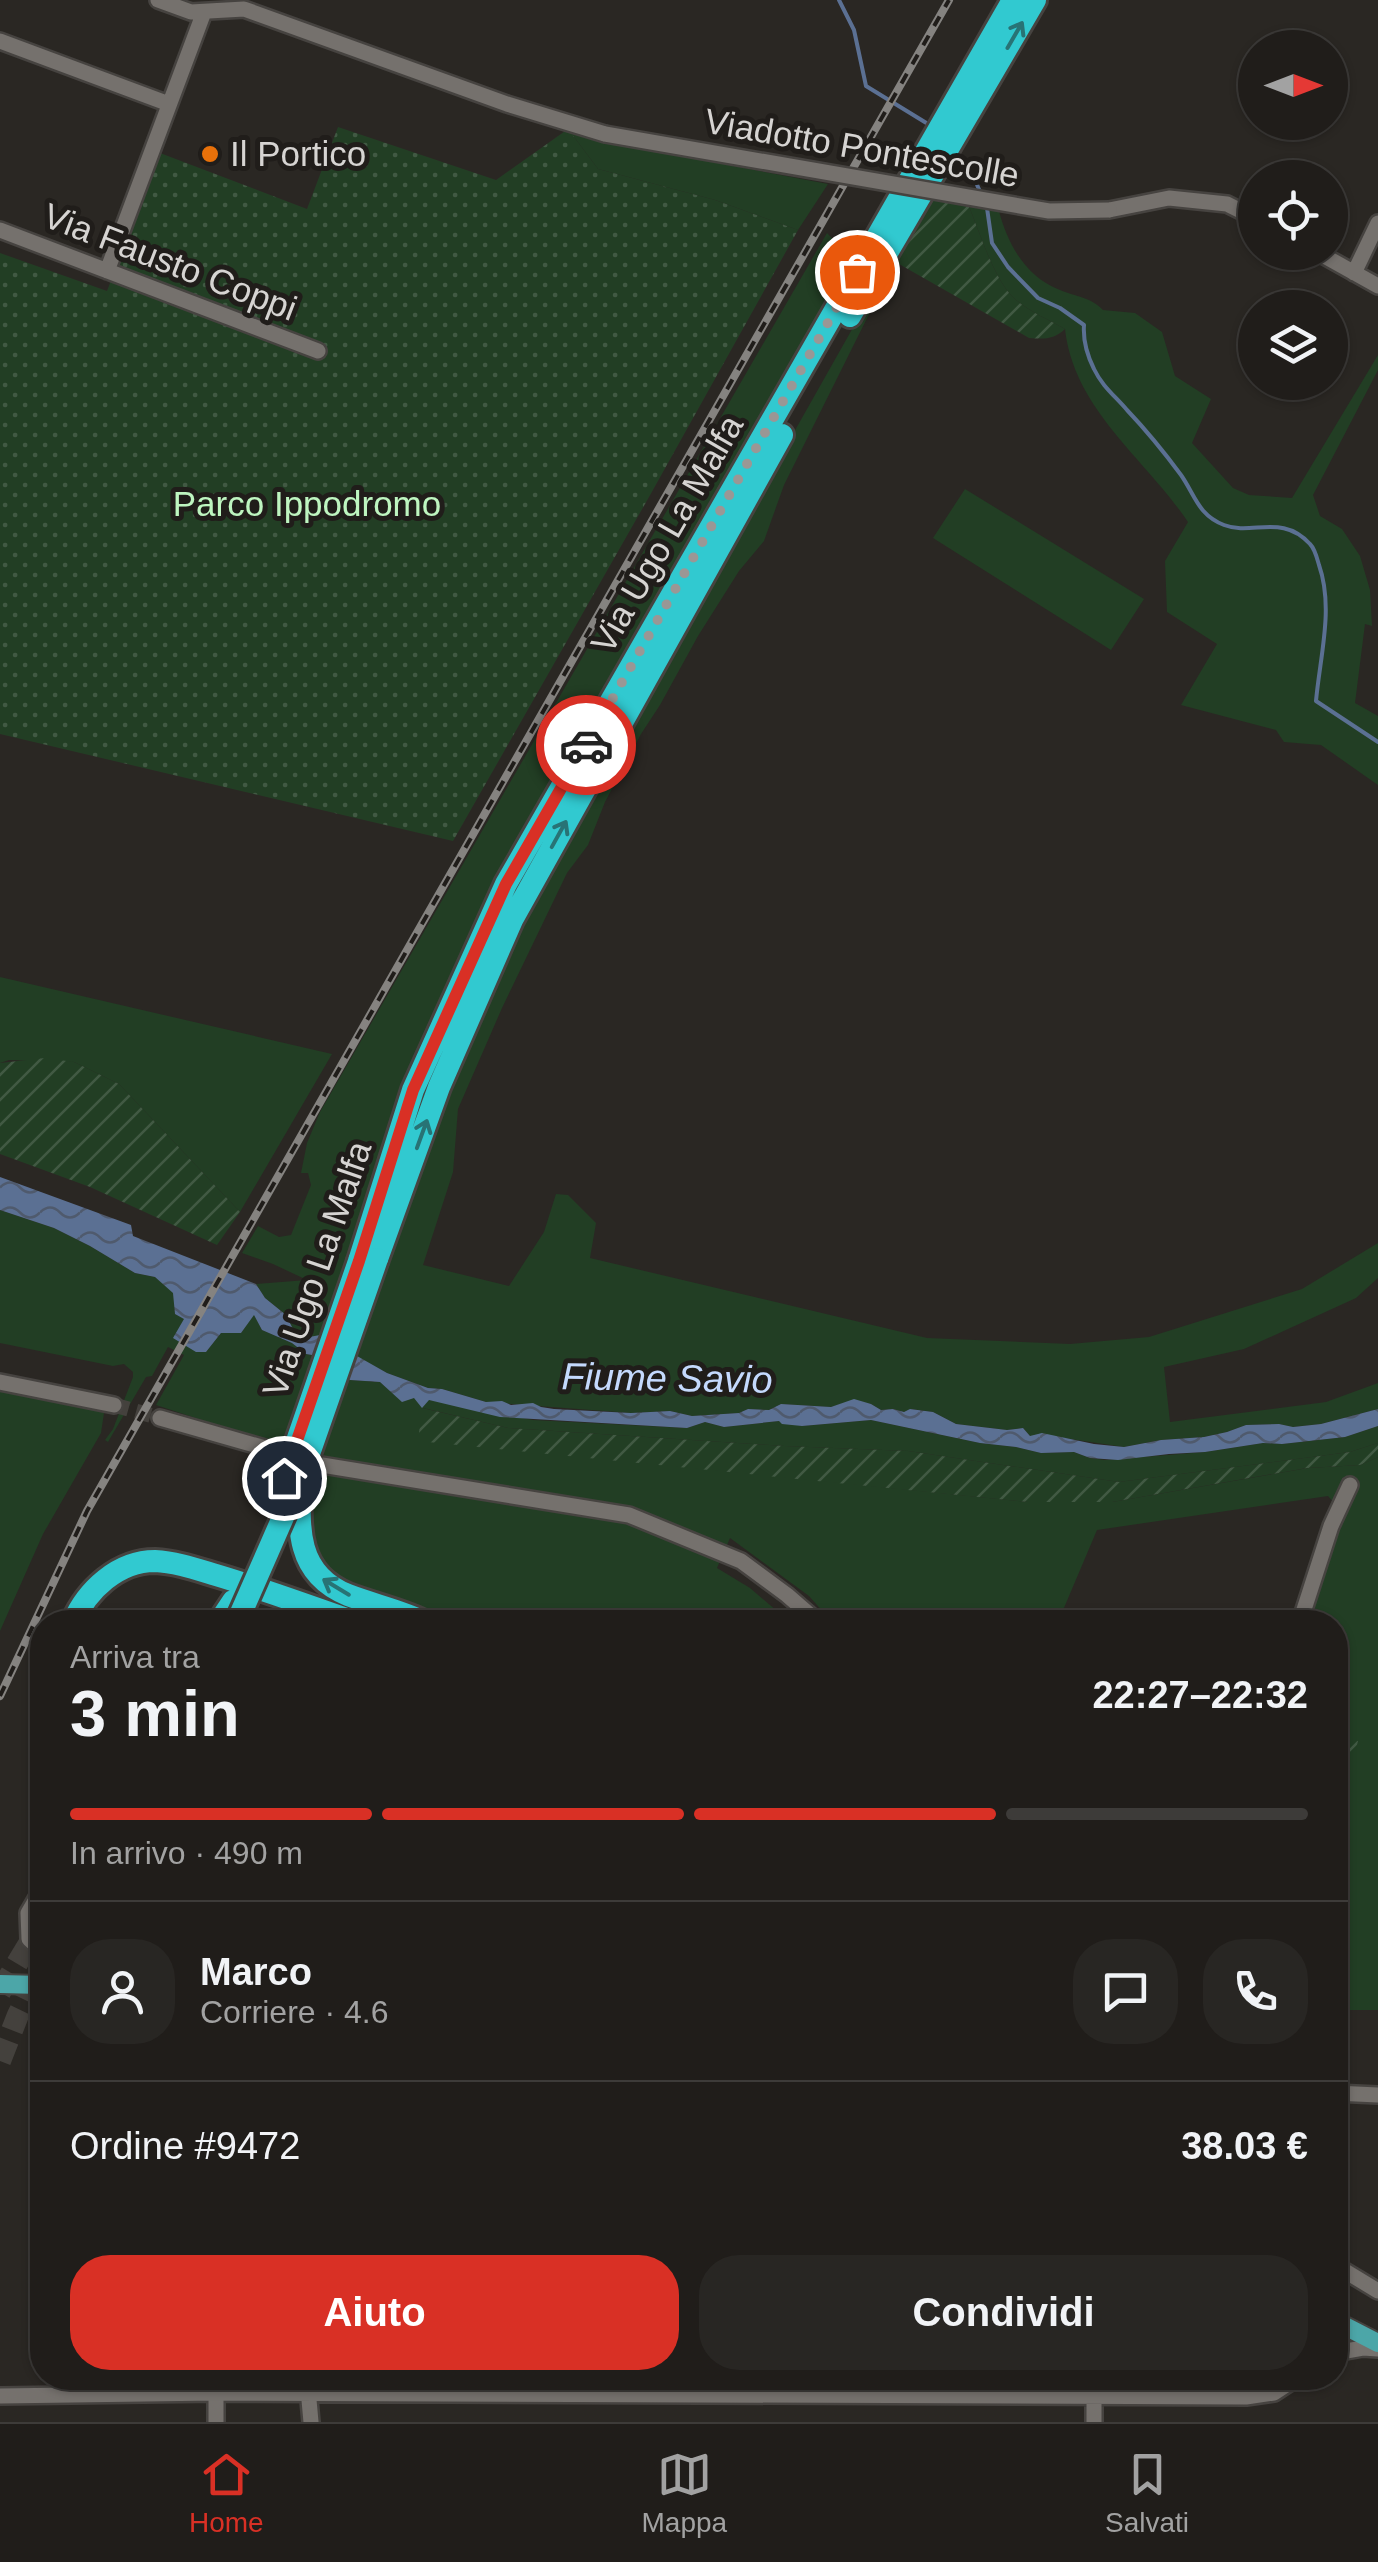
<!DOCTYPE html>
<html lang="it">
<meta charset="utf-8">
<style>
body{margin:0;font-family:Helvetica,sans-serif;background:#282623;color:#f1f3f6;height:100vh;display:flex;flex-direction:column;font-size:38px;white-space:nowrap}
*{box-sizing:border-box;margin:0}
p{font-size:32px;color:#a2a2a2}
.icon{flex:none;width:55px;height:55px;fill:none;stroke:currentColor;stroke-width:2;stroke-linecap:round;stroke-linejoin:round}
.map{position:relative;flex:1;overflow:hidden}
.panel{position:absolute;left:30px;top:1610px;width:1318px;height:780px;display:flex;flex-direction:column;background:#201d1a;border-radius:40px;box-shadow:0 2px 8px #0004,0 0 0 2px #3d3b39}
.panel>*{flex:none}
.needle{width:65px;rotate:90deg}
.controls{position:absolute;left:1238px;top:30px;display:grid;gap:20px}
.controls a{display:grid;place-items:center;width:110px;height:110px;border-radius:50%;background:#201d1a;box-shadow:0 2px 8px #0004,0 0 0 2px #3d3b39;font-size:50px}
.pin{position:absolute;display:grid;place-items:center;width:85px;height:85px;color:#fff;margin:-42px;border:5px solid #fff;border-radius:50%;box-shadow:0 2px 10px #0007}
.courier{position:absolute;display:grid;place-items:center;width:100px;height:100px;margin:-50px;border:8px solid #d93025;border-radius:50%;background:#fff;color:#222;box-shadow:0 2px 12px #0007}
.summary em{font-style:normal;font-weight:700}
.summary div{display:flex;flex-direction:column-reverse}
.summary{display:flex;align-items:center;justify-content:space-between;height:170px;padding:0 40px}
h1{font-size:65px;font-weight:700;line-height:75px}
.bar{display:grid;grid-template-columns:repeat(4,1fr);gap:15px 10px;align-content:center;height:120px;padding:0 40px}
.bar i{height:12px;border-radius:8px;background:#3d3b39}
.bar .selected{background:#d93025}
.bar p{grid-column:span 4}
.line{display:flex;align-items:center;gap:25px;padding:0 40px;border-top:2px solid #3d3b39}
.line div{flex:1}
.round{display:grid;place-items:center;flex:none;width:105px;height:105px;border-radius:40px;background:#282623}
.primary-button{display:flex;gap:20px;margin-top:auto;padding:20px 40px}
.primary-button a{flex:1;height:115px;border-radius:40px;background:#d93025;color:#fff;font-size:40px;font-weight:700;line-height:115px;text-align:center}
.primary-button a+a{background:#282623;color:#f1f3f6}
.dock{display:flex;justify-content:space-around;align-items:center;height:140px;border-top:2px solid #3d3b39;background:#201d1a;font-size:28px;color:#a2a2a2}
.dock a{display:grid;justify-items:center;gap:5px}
.dock .selected{color:#d93025}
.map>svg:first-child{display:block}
.grass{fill:#223e24}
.park{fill:url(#park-dots)}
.garden{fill:url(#garden-furrows)}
.water{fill:url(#water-waves)}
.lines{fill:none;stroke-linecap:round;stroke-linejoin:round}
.stream{stroke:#5b7093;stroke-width:4}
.minor-tunnel{stroke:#44413d;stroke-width:15;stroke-dasharray:15 8;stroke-linecap:butt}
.highway-tunnel{stroke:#44413d;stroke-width:22;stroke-dasharray:22 11;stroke-linecap:butt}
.minor-casing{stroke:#464340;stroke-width:20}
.major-casing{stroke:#464340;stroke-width:22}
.highway-casing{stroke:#464340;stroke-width:28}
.minor{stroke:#75716d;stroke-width:15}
.major{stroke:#4ca6a8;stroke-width:18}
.highway{stroke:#31c9d0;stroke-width:22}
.rail-casing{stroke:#858380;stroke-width:8}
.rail{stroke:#201d1a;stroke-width:4;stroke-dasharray:11;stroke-linecap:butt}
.minor-bridge-casing{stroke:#464340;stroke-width:20;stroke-linecap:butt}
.major-bridge-casing{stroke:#464340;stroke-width:22;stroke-linecap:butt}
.highway-bridge-casing{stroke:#464340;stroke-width:28;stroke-linecap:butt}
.minor-bridge{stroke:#75716d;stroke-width:15}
.major-bridge{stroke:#4ca6a8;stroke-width:18}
.highway-bridge{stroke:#31c9d0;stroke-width:22}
.oneway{stroke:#287375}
.done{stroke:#9a9795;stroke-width:10;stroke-dasharray:0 18}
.route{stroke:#d93025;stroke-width:12}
.food-dot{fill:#e8710a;stroke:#201d1a;stroke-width:4}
.labels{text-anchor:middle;stroke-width:10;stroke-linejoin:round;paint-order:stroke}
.street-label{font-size:35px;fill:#d6d4d2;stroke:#201d1a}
.poi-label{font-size:35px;fill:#d6d4d2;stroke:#201d1a;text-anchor:start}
.park-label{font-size:35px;fill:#bef5c0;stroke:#201d1a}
.water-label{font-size:38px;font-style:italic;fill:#c4d9fd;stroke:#201d1a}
</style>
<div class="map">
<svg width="1378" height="2422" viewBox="0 0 1378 2422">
<defs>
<pattern id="park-dots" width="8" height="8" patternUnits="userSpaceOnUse" patternTransform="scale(2.5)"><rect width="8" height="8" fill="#223e24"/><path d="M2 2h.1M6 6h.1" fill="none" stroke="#415943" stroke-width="1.8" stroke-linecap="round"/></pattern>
<pattern id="garden-furrows" width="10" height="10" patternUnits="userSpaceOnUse" patternTransform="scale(2.5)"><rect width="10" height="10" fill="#223e24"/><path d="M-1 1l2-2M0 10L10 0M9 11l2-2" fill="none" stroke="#415943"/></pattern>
<pattern id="water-waves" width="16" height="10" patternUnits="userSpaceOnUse" patternTransform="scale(2.5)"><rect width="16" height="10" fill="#5b7093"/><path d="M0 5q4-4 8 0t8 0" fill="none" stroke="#4f5a6d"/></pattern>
</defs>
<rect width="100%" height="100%" fill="#2a2723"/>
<!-- grass -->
<path class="grass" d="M568,129L654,151L828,184L798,230L715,200L598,169Z
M969,207L999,211C1008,245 1026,277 1060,290C1076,297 1091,297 1103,310L1135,313L1162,332L1175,376L1211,399L1192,443L1233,488L1249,495L1292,498L1378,355V370L1313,495L1320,516L1342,529L1360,556L1370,590L1372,626L1365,624L1355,703L1378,716V785L1321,745L1284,742L1276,730L1181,705L1217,644L1167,612L1165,561L1188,522C1146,459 1074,410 1065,329C1049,320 1030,312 1016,300C994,281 981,235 969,207Z
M827,233L853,260L480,912L440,1001L393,1123L355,1240L442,1102L515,926L881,278L886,280L784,485L764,541L739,571L698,636L660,705L641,734L605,802L588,845L567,873L502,1008L458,1109L453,1172L423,1265L509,1286L544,1232L556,1194L568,1195L596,1223L590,1258L927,1338L1070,1344L1149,1337L1302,1289L1378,1243V1278L1356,1298L1244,1349L1164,1367L1170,1422L1326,1402L1378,1383V1409L1321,1424L1292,1427L1279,1424L1246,1425L1227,1432L1204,1437L1161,1440L1124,1447L1057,1437L1030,1436L1023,1428L1007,1430L956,1424L933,1412L911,1409L904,1412L893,1409L881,1410L871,1404L854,1400L831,1407L781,1404L769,1410L748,1409L739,1413L692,1416L670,1411L631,1413L486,1402L442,1389L428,1388L387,1373L361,1359L304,1338L294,1331L286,1315L265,1298L256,1284L307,1280L273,1264L242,1253L258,1226L279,1237L291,1235L311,1185L308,1173H301L307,1143L320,1112Z
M965,489L1144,599L1111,650L933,538Z
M0,977L332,1054L240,1212L119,1084L74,1062L9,1060L0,1063Z
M0,1210L54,1228L90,1246L135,1273L155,1277L174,1293L175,1314L185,1319L174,1338L206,1352L221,1333H241L254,1314L262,1330L292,1343L306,1354L312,1355L350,1380L380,1382L402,1401L414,1397L533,1420L687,1428L705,1422L724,1427L779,1421L802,1426L871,1420L980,1443L1016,1447L1041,1453L1074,1452L1090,1458L1105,1460L1205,1452L1263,1443L1282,1444L1345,1437L1378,1426V1443L1350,1452L1119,1482L908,1451L784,1446L508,1428L423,1408L419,1440L1029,1502H1112L1308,1468L1360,1465L1378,1457V2010H1335V1622H1306L1344,1514L1328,1496L1097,1530L1058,1622H832L809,1596L730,1538L717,1568L750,1588L790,1622H444L403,1601L337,1576L312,1550L309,1500L324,1453L235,1431L156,1405L184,1355L168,1347L152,1376L146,1377L108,1442L105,1440L113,1429L133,1377V1372L124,1364L113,1366L0,1343Z
M0,1387L67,1402L104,1413L101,1433L43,1534L0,1631Z"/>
<!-- park -->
<path class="park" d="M338,127L496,180L568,129L598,169L715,200L798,230L649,497L453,841L0,734V253L107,291L160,153L307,209Z"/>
<!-- garden -->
<path class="garden" d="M926,198L969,207C981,235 994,281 1016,300C1030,312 1049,320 1065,329C1053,340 1044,339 1029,338L892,260Z
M45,1058L74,1062L119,1084L240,1212L217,1245L90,1187L0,1154V1063Z
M422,1408L508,1428L784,1446L908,1451L1119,1482L1350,1452L1378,1443V1457L1360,1465L1307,1468L1112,1502H1028L418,1441Z
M1335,1735L1358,1741L1335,1829Z"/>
<!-- water -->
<path class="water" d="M0,1177L131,1225L133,1236L256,1284L265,1298L286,1315L294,1331L304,1338L320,1335L387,1373L428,1388L442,1389L486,1402L502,1401L511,1405L533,1403L541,1407L554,1409L631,1413L670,1411L692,1416L739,1413L748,1409L769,1410L781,1404L831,1407L854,1399L871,1404L881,1410L893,1409L904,1412L910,1409L933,1412L956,1424L1007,1430L1023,1428L1030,1436L1042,1433L1094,1444L1124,1447L1161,1440L1204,1437L1227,1432L1246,1425L1279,1424L1293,1427L1321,1424L1378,1409V1426L1345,1437L1282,1444L1263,1443L1205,1452L1169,1454L1118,1460L1090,1458L1074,1452L1041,1453L1016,1447L980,1443L871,1420L802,1426L782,1424L779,1421L724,1427L705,1422L687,1428L500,1417L429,1400L422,1408L414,1398L402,1402L380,1382L350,1380L312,1355L306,1354L292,1343L262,1330L254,1315L241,1333H221L206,1352H196L173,1338L184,1319L175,1314L173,1293L155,1277L135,1273L90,1246L54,1228L0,1210Z"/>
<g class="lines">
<!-- stream -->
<path class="stream" d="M839,0L854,30L866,86L928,124
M955,153L971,171L981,194
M987,208L992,243L1008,267L1038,298L1060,308L1084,325C1083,339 1087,355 1094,369C1102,386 1115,396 1127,410C1146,430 1164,452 1181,475C1195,495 1198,515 1224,525C1252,536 1282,513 1310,544C1315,549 1317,558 1319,565C1334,608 1320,656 1316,701L1378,742"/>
<!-- minor-tunnel -->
<path class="minor-tunnel" d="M114,1405L160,1418"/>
<!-- highway-tunnel -->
<path class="highway-tunnel" d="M0,1992L42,1922
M0,2061L18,2015L42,1966"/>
<defs>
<path id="minor" d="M158,0L191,12L244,9L507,104L605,134
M0,41L169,104
M1109,210L1169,198L1227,204L1255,218
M0,230L318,351
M1317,252L1378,286
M107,271L204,12
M1354,273L1378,223
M0,1382L114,1405
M160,1418L279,1452
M322,1465L629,1515L741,1561L787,1595L818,1622
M1300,1622L1331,1526L1350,1485
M42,1889L28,1913L29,1939L42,1951
M1335,2093L1378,2095
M1335,2265L1378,2291
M1335,2353L1363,2348L1378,2349
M307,2378L311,2422
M1238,2392L1250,2390L1272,2378
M216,2393V2422
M0,2396L216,2393L1246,2397L1274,2393L1297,2378
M1094,2422V2396"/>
<path id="major" d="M1335,2321L1378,2343"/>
<path id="highway" d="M850,316L1035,0
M377,1259L439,1087L512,920L782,435
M359,1261L413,1090L506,884L1013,0
M301,1480C298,1528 296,1574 348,1595C374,1605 399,1610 424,1622
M73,1622C87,1590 118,1561 155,1561C176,1562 196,1569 216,1575C263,1589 309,1606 355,1622
M219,1622L233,1601"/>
</defs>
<!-- minor casing -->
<use href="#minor" class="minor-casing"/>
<!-- major casing -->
<use href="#major" class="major-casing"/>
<!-- highway casing -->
<use href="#highway" class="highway-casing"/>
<!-- minor -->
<use href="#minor" class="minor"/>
<!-- major -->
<use href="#major" class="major"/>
<!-- highway -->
<use href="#highway" class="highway"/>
<defs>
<path id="rail" d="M0,1696L87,1511L949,0"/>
</defs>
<!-- rail casing -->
<use href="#rail" class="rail-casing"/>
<!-- rail -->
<use href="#rail" class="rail"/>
<defs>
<path id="minor-bridge" d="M605,134L1049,211L1109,210"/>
<path id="major-bridge" d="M0,1984L42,1985"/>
<path id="highway-bridge" d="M287,1470L359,1261
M237,1622L302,1474L377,1259"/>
</defs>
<!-- minor-bridge casing -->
<use href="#minor-bridge" class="minor-bridge-casing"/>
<!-- major-bridge casing -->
<use href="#major-bridge" class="major-bridge-casing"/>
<!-- highway-bridge casing -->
<use href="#highway-bridge" class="highway-bridge-casing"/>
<!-- minor-bridge -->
<use href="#minor-bridge" class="minor-bridge"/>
<!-- major-bridge -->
<use href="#major-bridge" class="major-bridge"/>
<!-- highway-bridge -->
<use href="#highway-bridge" class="highway-bridge"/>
</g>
<!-- one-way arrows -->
<defs><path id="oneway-shaft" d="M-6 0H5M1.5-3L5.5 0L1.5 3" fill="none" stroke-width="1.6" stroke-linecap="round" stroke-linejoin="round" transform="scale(2.5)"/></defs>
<g class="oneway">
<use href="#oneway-shaft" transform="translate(1015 35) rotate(-60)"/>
<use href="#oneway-shaft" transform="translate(559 834) rotate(-61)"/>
<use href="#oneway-shaft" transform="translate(422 1134) rotate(-70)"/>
<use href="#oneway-shaft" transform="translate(336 1587) rotate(-149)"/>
</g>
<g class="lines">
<!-- done -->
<path class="done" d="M586,745L857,272"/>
<!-- route -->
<path class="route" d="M284,1478L359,1261L413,1090L506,884L586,745"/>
</g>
<!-- markers -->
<circle class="food-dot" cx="210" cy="154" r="10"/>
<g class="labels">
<!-- street labels -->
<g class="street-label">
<text transform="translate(862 148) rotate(10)" y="12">Viadotto Pontescolle</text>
<text transform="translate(170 262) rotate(21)" y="12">Via Fausto Coppi</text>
<text transform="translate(667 534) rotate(-60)" y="12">Via Ugo La Malfa</text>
<text transform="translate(317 1269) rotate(-71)" y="12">Via Ugo La Malfa</text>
</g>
<!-- poi labels -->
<g class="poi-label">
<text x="230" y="166">Il Portico</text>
</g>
<!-- park labels -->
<g class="park-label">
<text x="307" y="516">Parco Ippodromo</text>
</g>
<!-- water labels -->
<g class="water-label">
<text transform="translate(667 1378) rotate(1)" y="13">Fiume Savio</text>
</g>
</g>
</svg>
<div class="controls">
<a><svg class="needle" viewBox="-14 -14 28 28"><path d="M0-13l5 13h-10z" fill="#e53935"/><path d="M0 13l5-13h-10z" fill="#a2a2a2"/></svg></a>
<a><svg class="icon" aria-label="locate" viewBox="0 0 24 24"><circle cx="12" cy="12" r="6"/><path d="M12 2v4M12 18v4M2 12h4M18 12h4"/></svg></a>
<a><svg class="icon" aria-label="layers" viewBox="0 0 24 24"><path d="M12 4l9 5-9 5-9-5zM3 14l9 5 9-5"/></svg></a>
</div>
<div class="pin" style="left:857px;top:272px;background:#ea580c"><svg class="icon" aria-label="bag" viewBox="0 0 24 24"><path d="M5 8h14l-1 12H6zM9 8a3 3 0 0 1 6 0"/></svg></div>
<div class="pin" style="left:284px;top:1478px;background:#1f2937"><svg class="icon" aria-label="home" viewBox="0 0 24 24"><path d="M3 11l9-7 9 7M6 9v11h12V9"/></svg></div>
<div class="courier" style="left:586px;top:745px"><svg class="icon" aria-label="car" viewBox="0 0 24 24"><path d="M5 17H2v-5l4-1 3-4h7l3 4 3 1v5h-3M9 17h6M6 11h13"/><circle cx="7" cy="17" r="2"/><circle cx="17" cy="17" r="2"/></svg></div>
<section class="panel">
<div class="summary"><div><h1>3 min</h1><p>Arriva tra</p></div><em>22:27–22:32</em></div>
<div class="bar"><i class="selected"></i><i class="selected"></i><i class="selected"></i><i></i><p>In arrivo · 490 m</p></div>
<div class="line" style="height:180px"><a class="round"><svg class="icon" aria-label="person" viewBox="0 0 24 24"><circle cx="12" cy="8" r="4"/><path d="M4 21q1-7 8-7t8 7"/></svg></a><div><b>Marco</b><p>Corriere · 4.6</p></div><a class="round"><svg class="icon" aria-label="chat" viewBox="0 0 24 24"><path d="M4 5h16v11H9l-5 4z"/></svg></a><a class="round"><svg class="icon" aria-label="phone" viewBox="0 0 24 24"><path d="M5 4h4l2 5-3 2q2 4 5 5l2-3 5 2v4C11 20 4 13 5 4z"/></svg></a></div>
<div class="line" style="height:130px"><div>Ordine #9472</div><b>38.03 €</b></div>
<div class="primary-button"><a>Aiuto</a><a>Condividi</a></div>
</section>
</div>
<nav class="dock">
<a class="selected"><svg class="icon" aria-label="home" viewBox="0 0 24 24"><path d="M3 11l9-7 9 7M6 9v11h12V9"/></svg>Home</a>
<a><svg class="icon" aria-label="map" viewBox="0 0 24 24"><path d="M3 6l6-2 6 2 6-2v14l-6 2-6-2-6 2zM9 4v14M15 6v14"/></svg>Mappa</a>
<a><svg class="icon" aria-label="saved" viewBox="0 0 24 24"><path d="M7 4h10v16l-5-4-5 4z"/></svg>Salvati</a>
</nav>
